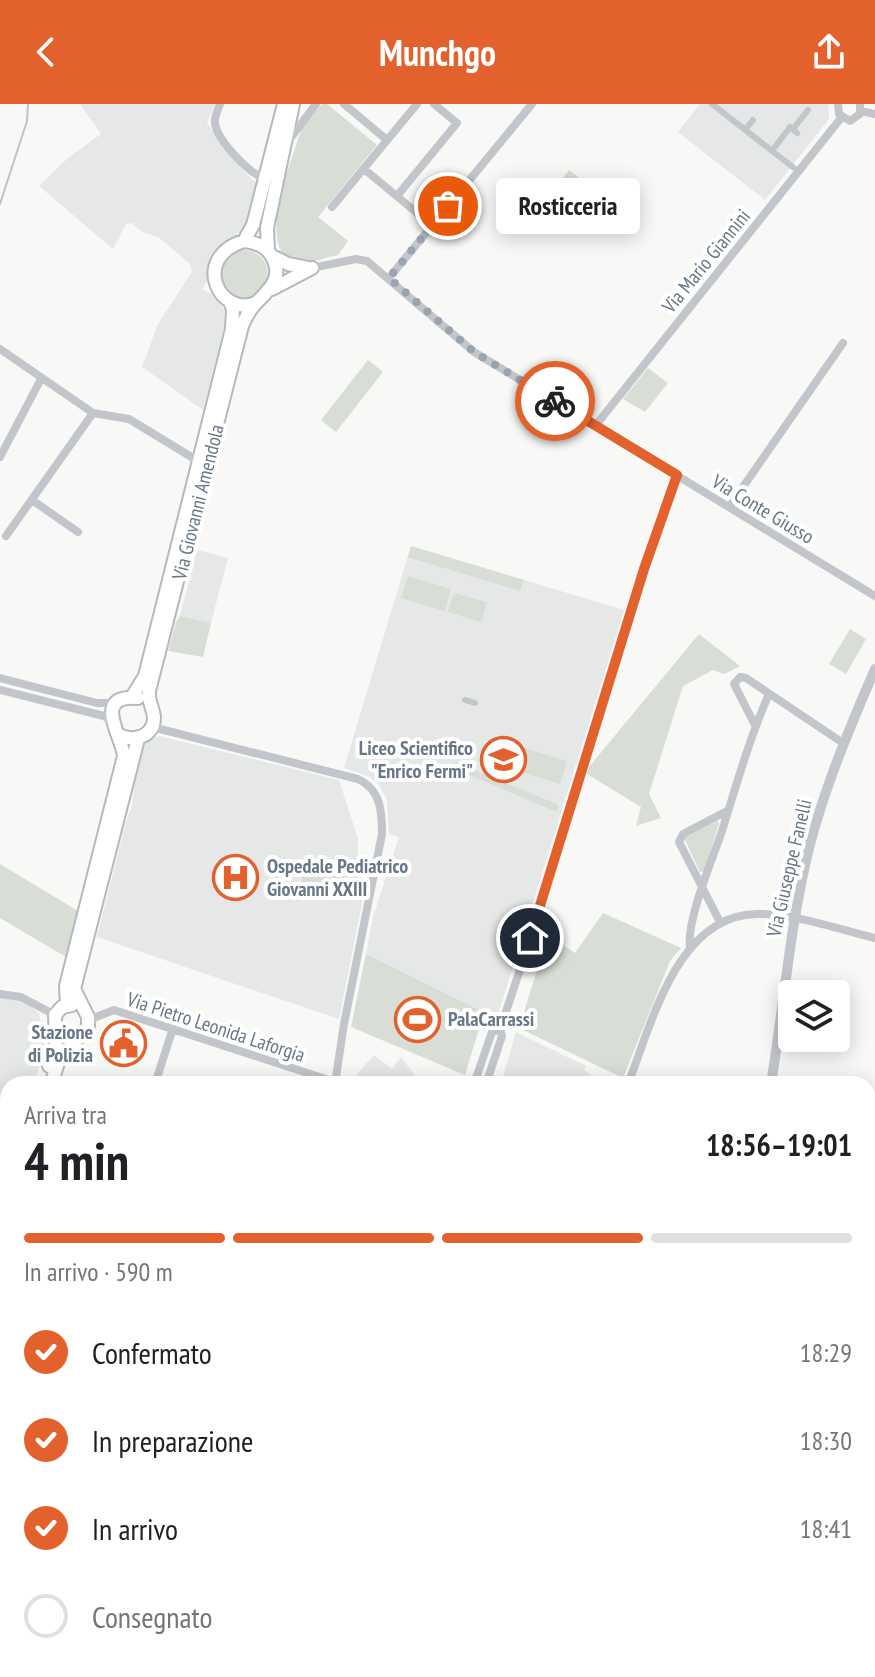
<!DOCTYPE html>
<html lang="it">
<meta charset="utf-8">
<style>
body{margin:0;font-family:"PT Sans Narrow",sans-serif;background:#f2f2f2;color:#202124;height:100vh;display:flex;flex-direction:column;font-size:30px;white-space:nowrap}
*{box-sizing:border-box;margin:0}
p{font-size:26px;color:#757577}
.icon{flex:none;width:44px;height:44px;fill:none;stroke:currentColor;stroke-width:2;stroke-linecap:round;stroke-linejoin:round}
.map{position:relative;flex:1;overflow:hidden}
.sheet{position:absolute;left:0px;top:972px;width:876px;height:602px;display:flex;flex-direction:column;background:#fff;border-radius:24px 24px 0 0;box-shadow:0 4px 20px #0003}
.sheet>*{flex:none}
.buttons{position:absolute;left:778px;top:876px;display:grid;gap:16px}
.buttons a{display:grid;place-items:center;width:72px;height:72px;border-radius:8px;background:#fff;box-shadow:0 4px 20px #0003;font-size:40px}
.pin{position:absolute;display:grid;place-items:center;width:68px;height:68px;color:#fff;margin:-34px;border:4px solid #fff;border-radius:50%;box-shadow:0 2px 8px #0007}
.courier{position:absolute;display:grid;place-items:center;width:80px;height:80px;margin:-40px;border:6px solid #e2612c;border-radius:50%;background:#fff;color:#222;box-shadow:0 2px 10px #0007}
.bubble{position:absolute;height:56px;border-radius:8px;background:#fff;box-shadow:0 4px 20px #0003;font-size:26px;font-weight:700;line-height:56px;text-align:center}
.summary em{font-style:normal;font-weight:700}
.summary div{display:flex;flex-direction:column-reverse}
.summary{display:flex;align-items:center;justify-content:space-between;height:136px;padding:0 24px}
h1{font-size:52px;font-weight:700;line-height:60px}
.bar{display:grid;grid-template-columns:repeat(4,1fr);gap:12px 8px;align-content:center;height:96px;padding:0 24px}
.bar i{height:10px;border-radius:6px;background:#e0e0e0}
.bar .active{background:#e2612c}
.bar p{grid-column:span 4}
ol{padding:0 24px;list-style:none}
li{display:flex;align-items:center;gap:24px;height:88px}
li p{margin-inline-start:auto}
li .icon{padding:8px;border-radius:50%;background:#e2612c;color:#fff;stroke-width:4}
li:last-child{color:#757577}
li i{width:44px;height:44px;border:4px solid #e0e0e0;border-radius:50%}
header{display:flex;justify-content:space-between;align-items:center;height:104px;padding:0 24px;background:#e2612c;color:#fff;font-size:36px;font-weight:700}
.map>svg:first-child{display:block}
.built{fill:#e6e7e7}
.green{fill:#d8ddd5}
.lines{fill:none;stroke-linecap:round;stroke-linejoin:round}
.stream{stroke:#bac5ca;stroke-width:2}
.secondary-casing{stroke:#b4b9be;stroke-width:16}
.pedestrian{stroke:#c2c5ca;stroke-width:6}
.minor{stroke:#c2c5ca;stroke-width:8}
.tertiary{stroke:#c2c5ca;stroke-width:10}
.secondary{stroke:#fff;stroke-width:12}
.done{stroke:#9aa4ae;stroke-width:8;stroke-dasharray:0 14.4}
.route{stroke:#e2612c;stroke-width:10}
.labels{text-anchor:middle;stroke-width:8;stroke-linejoin:round;paint-order:stroke}
.street-label{font-size:20px;fill:#687787;stroke:#fff}
.poi-label{font-size:20px;font-weight:bold;fill:#687787;stroke:#fff;text-anchor:end}
</style>
<header><svg class="icon" aria-label="back" viewBox="0 0 24 24"><path d="M15 5l-7 7 7 7"/></svg>Munchgo<svg class="icon" aria-label="share" viewBox="0 0 24 24"><path d="M12 15V3M7 8l5-5 5 5M5 13v7h14v-7"/></svg></header>
<div class="map">
<svg width="875" height="1573" viewBox="0 0 875 1573">
<rect width="100%" height="100%" fill="#f8f8f6"/>
<!-- built -->
<path class="built" d="M80,0H215L207,19L242,65L257,80L246,123L214,146L208,161V176L202,185L215,192L224,206L225,219L203,306L142,263L158,220L192,168L190,160L158,133L142,128L132,119L126,120L113,145L39,82L68,54L101,30Z
M700,0H828L829,15L765,96L678,28Z
M411,442L624,506L497,914L366,850L373,813L399,733L389,730L387,696L378,679L368,672L344,664Z
M197,446L228,454L211,519L180,512Z
M159,632L339,676L358,735V759L365,784L339,915L97,833L126,717L132,702L136,667L142,641L145,637Z
M0,893L27,898L39,910L45,937L35,980H8V1087L0,1118Z
M516,928L586,962L584,966L604,980H501Z
M374,951L392,965L401,953L416,973L426,980H364L352,976Z"/>
<!-- green -->
<path class="green" d="M322,0H327L377,41L318,113L348,137L338,151C324,154 308,161 295,157C256,147 289,64 297,38L302,24Z
M569,66L603,93L612,83L626,94L603,124L554,85Z
M220 170a24 24 0 1 1 48 0a24 24 0 1 1-48 0Z
M368,256L383,268L336,328L321,316Z
M648,264L668,279L645,308L623,295Z
M411,442L524,476L520,487L408,453Z
M408,472L451,485L445,507L401,494Z
M454,489L487,498L481,518L448,508Z
M180,512L211,519L203,553L168,547L176,518Z
M850,525L866,535L846,570L829,560Z
M699,530L740,562L724,570L713,566L683,582L649,690L661,714L636,722L641,703L587,670L589,663Z
M521,643L567,657L560,680L514,666Z
M455,658L559,701L557,708L453,664Z
M717,717L719,719L704,768H700L684,734Z
M0,760L78,807L66,853L0,814Z
M307,760L344,773L338,792L301,779Z
M603,809L681,844L670,857L623,974L519,924L548,830L575,849Z
M366,850L484,908L465,971L351,923Z"/>
<g class="lines">
<!-- stream -->
<path class="stream" d="M0,100L27,17L28,0"/>
<defs>
<path id="secondary" d="M244,137L253,121L284,0
M268,147L267,124L293,0
M272,152L288,160L308,164
M272,185L312,164
M132,593L145,572L232,225L233,206L230,197
M119,631C134,638 154,633 154,613C153,603 148,599 149,587L242,222C245,214 249,207 255,200C269,186 285,173 271,151C265,141 254,138 244,137C190,154 220,214 256,199
M67,901L66,882L124,652C122,632 91,590 138,594
M49,962L56,940L55,911L62,903L72,901
M51,980L60,953L88,924V913L74,885L138,635
M0,1143L8,1111
M0,1169L8,1137
M0,1244L8,1251
M0,1261L8,1262
M868,1518L875,1521"/>
</defs>
<!-- secondary casing -->
<use href="#secondary" class="secondary-casing"/>
<!-- pedestrian -->
<path class="pedestrian" d="M712,0L794,64
M793,25L808,6
M745,26L753,16
M772,47L790,23L797,29
M465,596L475,599"/>
<!-- minor -->
<path class="minor" d="M220,0C218,6 214,13 215,19C217,36 249,70 266,75
M344,0L387,36
M838,0L839,10L850,17L860,10V0
M861,7L875,10
M289,36L316,0
M364,65L433,122
M397,92L457,19L434,0
M332,103L417,0
M312,164L356,155L367,157L474,248L875,492
M389,174L532,0
M0,245L93,309L129,315L198,357
M596,321L841,14
M0,353L41,275
M32,396L78,428
M729,403L843,239
M6,432L93,309
M0,574L97,599H117
M0,586L104,612L111,617
M755,621L734,580L740,573L746,574L843,639
M152,623L358,675C381,686 382,707 382,730L344,920L335,980
M720,818L679,738L683,730L727,707
M690,843C686,818 712,756 721,730C736,683 749,635 769,590
M0,890L21,893L55,911
M89,918L96,913L114,906L341,980
M155,980L173,924
M474,980L492,928L500,925
M486,980L502,932L500,925C564,741 611,553 677,371
M628,980C652,919 678,807 761,810C799,811 838,825 875,834
M868,1110L875,1112
M868,1304H875
M0,1341L8,1345
M451,1566L469,1573
M554,1566L565,1573
M5,1573L8,1492
M147,1573L150,1566
M269,1573L271,1566
M322,1573L324,1566
M441,1573L442,1566
M522,1573L525,1566
M762,1573L765,1566"/>
<!-- tertiary -->
<path class="tertiary" d="M771,980C784,901 790,821 809,744C825,682 850,623 875,565
M611,1573L614,1566"/>
<!-- secondary -->
<use href="#secondary" class="secondary"/>
</g>
<g class="lines">
<!-- done -->
<path class="done" d="M448,102L389,174L474,248L555,297"/>
<!-- route -->
<path class="route" d="M530,834L644,465L677,371L555,297"/>
</g>
<!-- icons -->
<defs>
<symbol id="school-ring" viewBox="-11 -11 22 22"><circle r="9.5" fill="#fff" stroke="#e2612c" stroke-width="1.5"/><path d="M0-5L7-2L0 1L-7-2ZM-4 1L0 2.5L4 1V4Q0 6-4 4Z" fill="#e2612c"/></symbol>
<symbol id="hospital-ring" viewBox="-11 -11 22 22"><circle r="9.5" fill="#fff" stroke="#e2612c" stroke-width="1.5"/><path d="M-5-5h3v3.5h4V-5h3V5h-3V1.5h-4V5h-3Z" fill="#e2612c"/></symbol>
<symbol id="stadium-ring" viewBox="-11 -11 22 22"><circle r="9.5" fill="#fff" stroke="#e2612c" stroke-width="1.5"/><path d="M0-5a6.5 5 0 1 0 0 10a6.5 5 0 1 0 0-10ZM-3.5-1.8h7v3.6h-7Z" fill="#e2612c"/></symbol>
<symbol id="civic-ring" viewBox="-11 -11 22 22"><circle r="9.5" fill="#fff" stroke="#e2612c" stroke-width="1.5"/><path d="M-.6-6.5H3V-4.5H.6V-3L4-1V1h2V6H-6V1h2V-1L-.6-3ZM-1.2 2.5V6h2.4V2.5Z" fill="#e2612c"/></symbol>
</defs>
<g fill-rule="evenodd">
<use href="#school-ring" x="478" y="630" width="51" height="51"/>
<use href="#hospital-ring" x="210" y="748" width="51" height="51"/>
<use href="#stadium-ring" x="392" y="890" width="51" height="51"/>
<use href="#civic-ring" x="98" y="914" width="51" height="51"/>
</g>
<g class="labels">
<!-- street labels -->
<g class="street-label">
<text transform="translate(706 157) rotate(-51)" y="7">Via Mario Giannini</text>
<text transform="translate(198 398) rotate(-76)" y="7">Via Giovanni Amendola</text>
<text transform="translate(763 405) rotate(31)" y="7">Via Conte Giusso</text>
<text transform="translate(789 764) rotate(-77)" y="7">Via Giuseppe Fanelli</text>
<text transform="translate(216 923) rotate(18)" y="7">Via Pietro Leonida Laforgia</text>
</g>
<!-- poi labels -->
<g class="poi-label">
<text x="473" y="651">Liceo Scientifico<tspan x="473" dy="23">"Enrico Fermi"</tspan></text>
<text x="267" y="769" text-anchor="start">Ospedale Pediatrico<tspan x="267" dy="23">Giovanni XXIII</tspan></text>
<text x="448" y="922" text-anchor="start">PalaCarrassi</text>
<text x="93" y="935">Stazione<tspan x="93" dy="23">di Polizia</tspan></text>
</g>
</g>
</svg>
<div class="buttons">
<a><svg class="icon" aria-label="layers" viewBox="0 0 24 24"><path d="M12 4l9 5-9 5-9-5zM3 14l9 5 9-5"/></svg></a>
</div>
<div class="pin" style="left:448px;top:102px;background:#ea580c"><svg class="icon" aria-label="bag" viewBox="0 0 24 24"><path d="M5 8h14l-1 12H6zM9 8a3 3 0 0 1 6 0"/></svg></div>
<div class="pin" style="left:530px;top:834px;background:#1f2937"><svg class="icon" aria-label="home" viewBox="0 0 24 24"><path d="M3 11l9-7 9 7M6 9v11h12V9"/></svg></div>
<div class="courier" style="left:555px;top:297px"><svg class="icon" aria-label="bike" viewBox="0 0 24 24"><circle cx="6" cy="16" r="4"/><circle cx="18" cy="16" r="4"/><path d="M6 16l4-8h5l3 8M10 8l3 8H6M13 5h3"/></svg></div>
<div class="bubble" style="left:496px;top:74px;width:144px">Rosticceria</div>
<section class="sheet">
<div class="summary"><div><h1>4 min</h1><p>Arriva tra</p></div><em>18:56–19:01</em></div>
<div class="bar"><i class="active"></i><i class="active"></i><i class="active"></i><i></i><p>In arrivo · 590 m</p></div>
<ol>
<li><svg class="icon" aria-label="check" viewBox="0 0 24 24"><path d="M5 12l5 5 9-10"/></svg>Confermato<p>18:29</p></li>
<li><svg class="icon" aria-label="check" viewBox="0 0 24 24"><path d="M5 12l5 5 9-10"/></svg>In preparazione<p>18:30</p></li>
<li><svg class="icon" aria-label="check" viewBox="0 0 24 24"><path d="M5 12l5 5 9-10"/></svg>In arrivo<p>18:41</p></li>
<li><i></i>Consegnato</li>
</ol>
</section>
</div>
